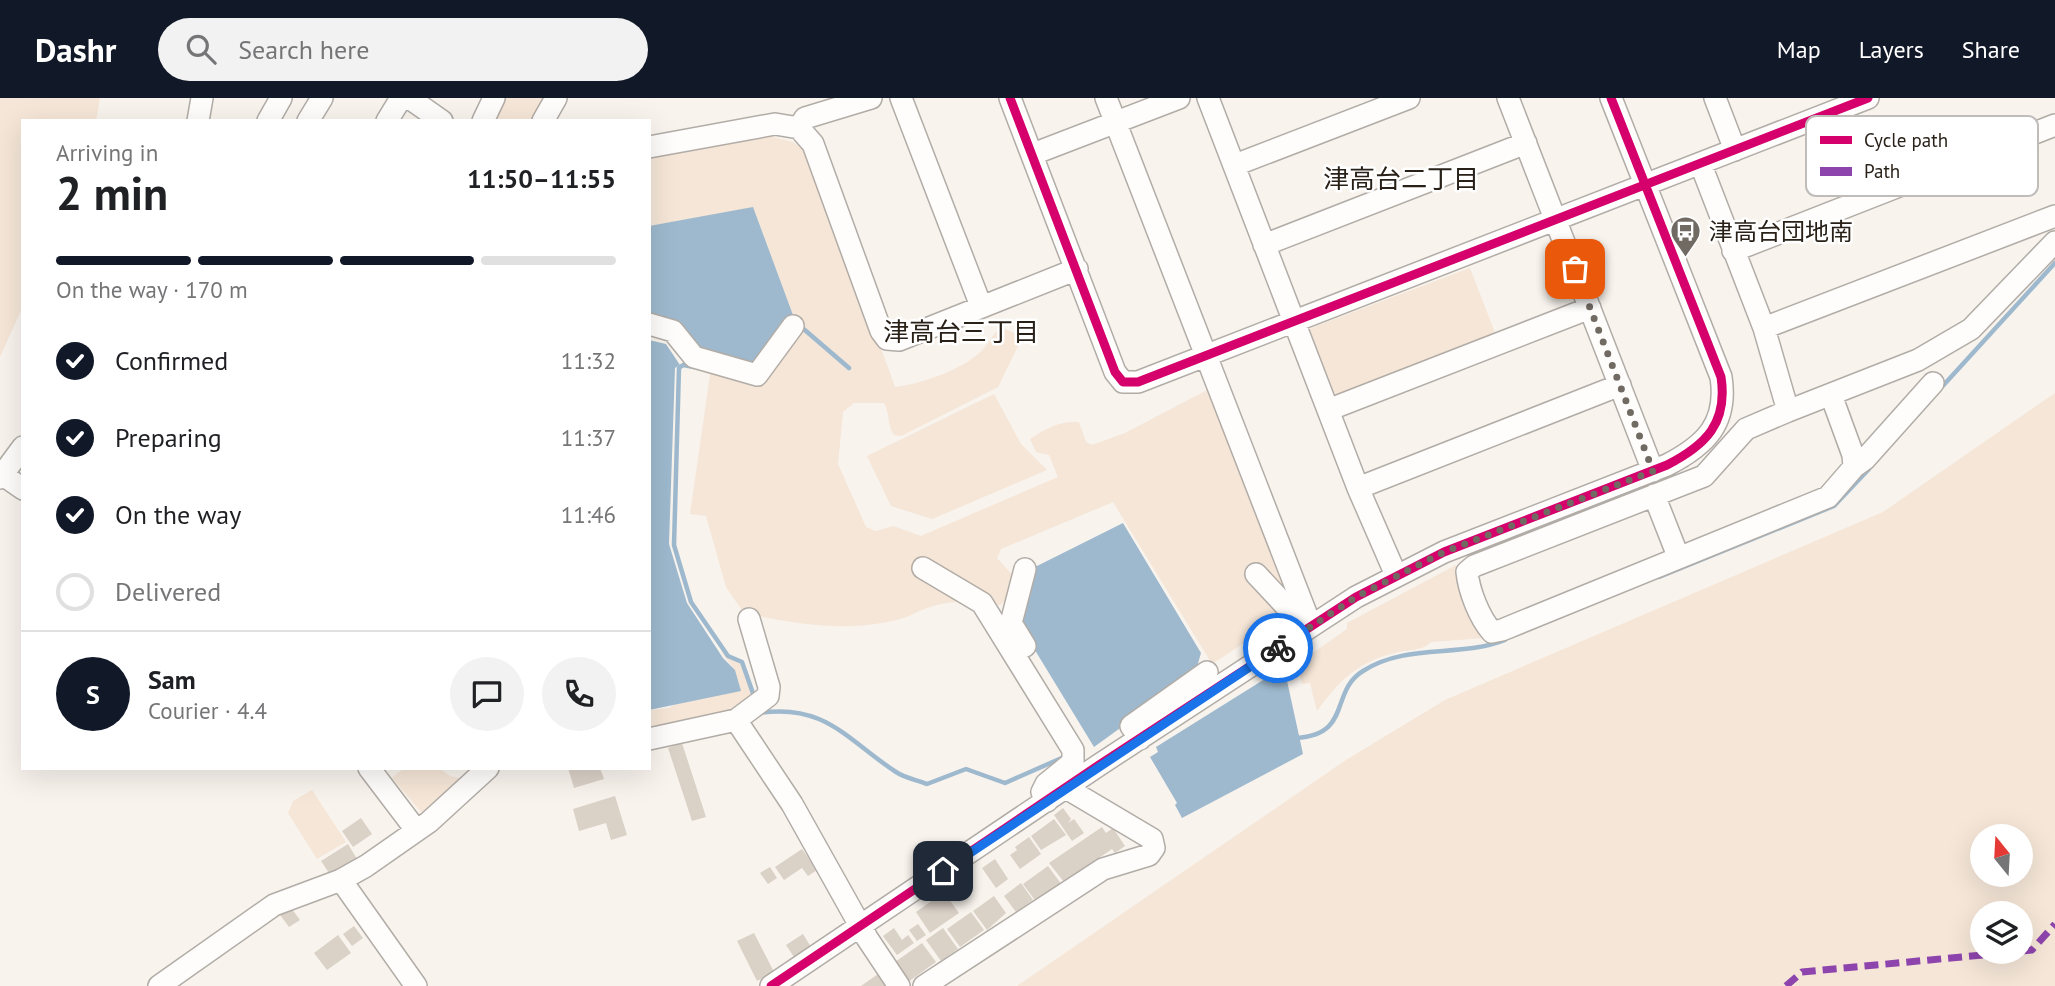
<!DOCTYPE html>
<meta charset="utf-8">
<style>
body{margin:0;font-family:"PT Sans","Noto Sans JP",sans-serif;background:#f2f2f2;color:#202124;height:100vh;display:flex;flex-direction:column;font-size:26px;white-space:nowrap}
*{box-sizing:border-box;margin:0}
p{font-size:23px;color:#757577}
.icon{flex:none;width:38px;height:38px;fill:none;stroke:currentColor;stroke-width:2;stroke-linecap:round;stroke-linejoin:round}
.map{position:relative;flex:1;overflow:hidden}
.sheet{position:absolute;left:21px;top:21px;width:630px;height:651px;display:flex;flex-direction:column;background:#fff;border-radius:0px;box-shadow:0 7px 28px #0002}
.sheet>*{flex:none}
.needle{width:46px;rotate:342deg}
.controls{position:absolute;left:1970px;top:726px;display:grid;gap:14px}
.controls a{display:grid;place-items:center;width:63px;height:63px;border-radius:50%;background:#fff;box-shadow:0 7px 28px #0002;font-size:35px}
.pin{position:absolute;display:grid;place-items:center;width:60px;height:60px;color:#fff;margin:-30px;border-radius:14px;box-shadow:0 4px 10px #0006}
.courier{position:absolute;display:grid;place-items:center;width:70px;height:70px;margin:-35px;border:5px solid #1a73e8;border-radius:50%;background:#fff;color:#222;box-shadow:0 2px 9px #0007}
.head em{font-style:normal;font-weight:700}
.head div{display:flex;flex-direction:column-reverse}
.head{display:flex;align-items:center;justify-content:space-between;height:119px;padding:0 35px}
h1{font-size:46px;font-weight:700;line-height:52px}
.bar{display:grid;grid-template-columns:repeat(4,1fr);gap:10px 7px;align-content:center;height:84px;padding:0 35px}
.bar i{height:9px;border-radius:5px;background:#e0e0e0}
.bar .active{background:#111827}
.bar p{grid-column:span 4}
.line{display:flex;align-items:center;gap:18px;padding:0 35px;border-top:2px solid #e0e0e0}
.line div{flex:1}
.round{display:grid;place-items:center;flex:none;width:74px;height:74px;border-radius:37px;background:#f2f2f2}
ol{padding:0 35px;list-style:none}
li{display:flex;align-items:center;gap:21px;height:77px}
li p{margin-inline-start:auto}
li .icon{padding:7px;border-radius:50%;background:#111827;color:#fff;stroke-width:4}
li:last-child{color:#757577}
li i{width:38px;height:38px;border:4px solid #e0e0e0;border-radius:50%}
header{display:flex;align-items:center;gap:42px;box-sizing:border-box;height:98px;padding:0 35px;background:#111827;color:#fff}
header strong{font-size:33px}
nav{display:flex;gap:38px;margin-inline-start:auto;font-size:24px}
.search{width:490px;height:63px;background:#f2f2f2;display:flex;align-items:center;gap:18px;box-sizing:border-box;padding:0 24px;border-radius:38px;color:#757577;font-size:26px}
.map>svg:first-child{display:block}
.green{fill:#f5e6d7;fill-rule:evenodd}
.water{fill:#9eb9ce}
.lines{fill:none;stroke-linecap:round;stroke-linejoin:round}
.stream{stroke:#9eb9ce;stroke-width:4.5}
.building{fill:#dad1c7}
.minor-casing{stroke:#b2aca6;stroke-width:24}
.minor{stroke:#fefdfc;stroke-width:21}
.quiet{stroke:#8e44ad;stroke-width:7;stroke-dasharray:14 7;stroke-linecap:butt}
.cycleway-casing{stroke:#fff;stroke-width:13}
.cycleway{stroke:#d6006c;stroke-width:9}
.done{stroke:#716a63;stroke-width:7;stroke-dasharray:0 12.6}
.route{stroke:#1a73e8;stroke-width:9}
.labels{text-anchor:middle;stroke-width:5;stroke-linejoin:round;paint-order:stroke}
.poi-label{font-size:24px;fill:#292118;stroke:#fff;text-anchor:start}
.neighbourhood-label{font-size:26px;fill:#292118;stroke:#fff}
.key{fill:#fff;stroke:#bfbcba;stroke-width:2}
.key-label{font-size:19px;fill:#292118}
</style>
<header>
<strong>Dashr</strong>
<div class="search"><svg class="icon" aria-label="search" viewBox="0 0 24 24"><circle cx="10" cy="10" r="6"/><path d="M15 15l6 6"/></svg>Search here</div>
<nav><a>Map</a><a>Layers</a><a>Share</a></nav>
</header>
<div class="map">
<svg width="2055" height="888" viewBox="0 0 2055 888">
<rect width="100%" height="100%" fill="#f8f3ed"/>
<!-- green -->
<path class="green" d="M0,0H100L96,23H23V208L0,259Z
M501,0H551L539,23H490Z
M766,37L793,44L812,59L895,289C922,286 968,270 985,249C993,240 992,235 1003,230L1016,236L1018,248L998,289L901,338L894,337C887,327 890,316 884,305H854L843,314L838,366L866,429L876,433L893,428L921,438L1058,379L1049,357L1036,354L1030,341C1047,330 1058,323 1079,324L1086,344L1092,347L1125,335L1211,290L1295,511L1294,528L1229,572L1273,526L1212,566L1113,404L1001,451L997,460L1015,480L1013,496L1000,507C976,504 954,501 930,509C920,512 911,518 900,521C848,535 795,526 744,515L726,489L706,418L690,416L711,270L798,230L753,110L649,128V56Z
M1470,170L1497,240L1340,298L1330,293L1308,235L1311,230Z
M2055,295V888H1017L1346,662L1445,602L1883,414ZM1983,738H2021V777H1983ZM1983,816H2021V854H1983Z
M994,296L1021,346L1047,372L932,421L891,408L867,358Z
M1456,467L1485,540L1431,544C1421,554 1408,551 1395,555C1357,564 1339,583 1317,613L1310,585L1302,586L1297,566L1347,531V525Z
M720,553L741,567L752,598L733,614L649,636V612L669,610L735,572Z
M404,670H439L450,678L463,681L422,715L392,680Z
M312,692L346,744L317,761L288,715L293,703Z"/>
<!-- water -->
<path class="water" d="M753,109L793,217L756,270L694,252L649,221V128Z
M649,242L666,246L680,267L675,270L669,446L687,505L723,560L735,572L741,593L649,612Z
M1123,425L1201,555L1195,576L1094,649L1019,526L1035,469Z
M1284,569L1303,656L1182,720L1175,707L1177,705L1150,659L1158,654L1156,649Z"/>
<g class="lines">
<!-- stream -->
<path class="stream" d="M799,227L849,270
M694,269L683,267L679,270L674,447L691,504L728,558L742,564L755,601
M1940,291L2055,165
M1659,479L1834,408L1869,371
M759,615C825,605 847,642 896,674C905,680 917,682 927,686L966,671L1005,685L1064,659
M1296,640C1353,636 1329,594 1363,573C1406,545 1460,560 1505,542"/>
</g>
<!-- building -->
<path class="building" d="M682,645L706,719L692,723L668,650Z
M568,670H600L604,681L574,690Z
M615,698L627,737L611,742L606,725L579,733L573,711Z
M1063,710L1071,721L1068,725L1074,721L1084,735L1072,743L1054,717Z
M361,720L372,736L353,749L342,733Z
M1054,721L1066,737L1041,752L1031,738Z
M1102,729L1106,735L1113,730L1125,748L1115,755L1112,751L1064,784L1049,765Z
M1029,739L1041,756L1020,771L1010,757L1017,752L1015,749Z
M348,746L357,761L331,778L321,763Z
M802,751L817,772L808,778L802,770L784,782L775,769Z
M995,761L1008,781L996,790L982,770Z
M1048,768L1062,787L1037,805L1023,786Z
M770,769L777,780L768,786L760,775Z
M1021,785L1033,802L1016,814L1004,798Z
M944,794L959,815L930,835L916,814Z
M994,798L1006,815L987,832L973,813Z
M289,807L300,822L289,829L278,814Z
M971,814L984,832L960,849L947,831Z
M918,826L926,837L917,843L909,832Z
M354,828L363,840L352,848L343,836Z
M894,830L902,842L908,837L914,845L897,857L883,838Z
M943,830L958,851L941,863L926,842Z
M754,835L774,874L757,883L737,843Z
M803,836L811,849L794,859L786,847Z
M338,837L351,855L327,872L314,855Z
M922,845L936,864L908,884L895,864Z
M878,876L887,888H861Z"/>
<g class="lines">
<defs>
<path id="minor" d="M409,0L442,23
M901,0L981,208
M1010,0L1115,274L1123,284H1138L1868,0
M1106,0L1311,528
M1208,0L1358,390L1396,477
M1508,0L1653,373
M1715,0L1735,52
M198,23L202,0
M268,23L281,0
M308,23L322,0
M387,23L401,0
M483,23L494,0
M543,23L556,0
M799,30L805,20L871,0
M649,49L775,26L799,30L813,46L881,233L887,241L899,242L1077,171
M1033,56L1179,0
M1235,67L1409,0
M1701,67L1764,230L1788,313L1918,262L1971,231L2055,144
M1264,147L1526,45
M1733,153L2055,27
M649,226L673,233L694,259L757,277L793,228
M1764,230L2055,118
M1328,312L1590,210
M1788,313L1746,331L1704,378L1474,468L1467,474C1469,493 1479,519 1492,534L1502,532L1828,399L1854,369L1853,357L1831,297
M1854,369L1865,361L1933,285
M3,377L23,391
M0,380L23,349
M1358,390L1620,287
M1654,397L1678,458
M923,470L982,505L1073,652V664L1046,686L1042,694L1047,703
M1256,476L1297,520L1309,527
M1025,548L1011,525L1025,471
M736,622L768,598L769,589L749,521
M649,641L736,622L792,706L867,840L899,888
M1140,641L1131,628L1207,574
M369,670L416,732
M341,782L416,888
M159,888L274,807L341,782L366,768L429,724L488,670
M771,888L1099,667L1356,499L1444,454L1667,367C1706,347 1728,325 1721,279L1611,0
M924,888L1103,771L1149,757L1154,750L1152,741L1066,690"/>
</defs>
<!-- minor casing -->
<use href="#minor" class="minor-casing"/>
<!-- minor -->
<use href="#minor" class="minor"/>
<!-- quiet -->
<path class="quiet" d="M2021,853L2032,852L2055,826
M1786,888L1802,874L2014,854"/>
<defs>
<path id="cycleway" d="M1010,0L1115,274L1123,284H1138L1868,0
M771,888L1099,667L1356,499L1444,454L1667,367C1706,347 1728,325 1721,279L1611,0"/>
</defs>
<!-- cycleway casing -->
<use href="#cycleway" class="cycleway-casing"/>
<!-- cycleway -->
<use href="#cycleway" class="cycleway"/>
</g>
<g class="lines">
<!-- done -->
<path class="done" d="M1278,550L1356,499L1444,454L1653,373L1575,171"/>
<!-- route -->
<path class="route" d="M943,773L1278,550"/>
</g>
<!-- icons -->
<defs>
<symbol id="bus-pin" viewBox="-11 -11 22 30"><path d="M0 17L-7.5 6A9.5 9.5 0 1 1 7.5 6Z" fill="#716a63" stroke="#fff"/><path d="M-5-6H5V4H4V6H2V4H-2V6H-4V4H-5ZM-3.5-4V0h7V-4ZM-3.5 1.2v1.5H-2V1.2ZM2 1.2v1.5H3.5V1.2Z" fill="#fff"/></symbol>
</defs>
<g fill-rule="evenodd">
<use href="#bus-pin" x="1668" y="116" width="35" height="47"/>
</g>
<g class="labels">
<!-- poi labels -->
<g class="poi-label">
<text x="1709" y="142">津高台団地南</text>
</g>
<!-- neighbourhood labels -->
<g class="neighbourhood-label">
<text x="1401" y="90">津高台二丁目</text>
<text x="961" y="243">津高台三丁目</text>
</g>
</g>
<!-- legend -->
<rect x="1806" y="18" width="232" height="80" rx="10" class="key"/>
<rect x="1820" y="38" width="32" height="8" fill="#d6006c"/>
<rect x="1820" y="69" width="32" height="9" fill="#8e44ad"/>
<g class="key-label">
<text x="1864" y="49">Cycle path</text>
<text x="1864" y="80">Path</text>
</g>
</svg>
<div class="controls">
<a><svg class="needle" viewBox="-14 -14 28 28"><path d="M0-13l5 13h-10z" fill="#e53935"/><path d="M0 13l5-13h-10z" fill="#757577"/></svg></a>
<a><svg class="icon" aria-label="layers" viewBox="0 0 24 24"><path d="M12 4l9 5-9 5-9-5zM3 14l9 5 9-5"/></svg></a>
</div>
<div class="pin" style="left:1575px;top:171px;background:#ea580c"><svg class="icon" aria-label="bag" viewBox="0 0 24 24"><path d="M5 8h14l-1 12H6zM9 8a3 3 0 0 1 6 0"/></svg></div>
<div class="pin" style="left:943px;top:773px;background:#1f2937"><svg class="icon" aria-label="home" viewBox="0 0 24 24"><path d="M3 11l9-7 9 7M6 9v11h12V9"/></svg></div>
<div class="courier" style="left:1278px;top:550px"><svg class="icon" aria-label="bike" viewBox="0 0 24 24"><circle cx="6" cy="16" r="4"/><circle cx="18" cy="16" r="4"/><path d="M6 16l4-8h5l3 8M10 8l3 8H6M13 5h3"/></svg></div>
<section class="sheet">
<div class="head"><div><h1>2 min</h1><p>Arriving in</p></div><em>11:50–11:55</em></div>
<div class="bar"><i class="active"></i><i class="active"></i><i class="active"></i><i></i><p>On the way · 170 m</p></div>
<ol>
<li><svg class="icon" aria-label="check" viewBox="0 0 24 24"><path d="M5 12l5 5 9-10"/></svg>Confirmed<p>11:32</p></li>
<li><svg class="icon" aria-label="check" viewBox="0 0 24 24"><path d="M5 12l5 5 9-10"/></svg>Preparing<p>11:37</p></li>
<li><svg class="icon" aria-label="check" viewBox="0 0 24 24"><path d="M5 12l5 5 9-10"/></svg>On the way<p>11:46</p></li>
<li><i></i>Delivered</li>
</ol>
<div class="line" style="height:126px"><b class="round" style="background:#111827;color:#fff">S</b><div><b>Sam</b><p>Courier · 4.4</p></div><a class="round"><svg class="icon" aria-label="chat" viewBox="0 0 24 24"><path d="M4 5h16v11H9l-5 4z"/></svg></a><a class="round"><svg class="icon" aria-label="phone" viewBox="0 0 24 24"><path d="M5 4h4l2 5-3 2q2 4 5 5l2-3 5 2v4C11 20 4 13 5 4z"/></svg></a></div>
</section>
</div>
